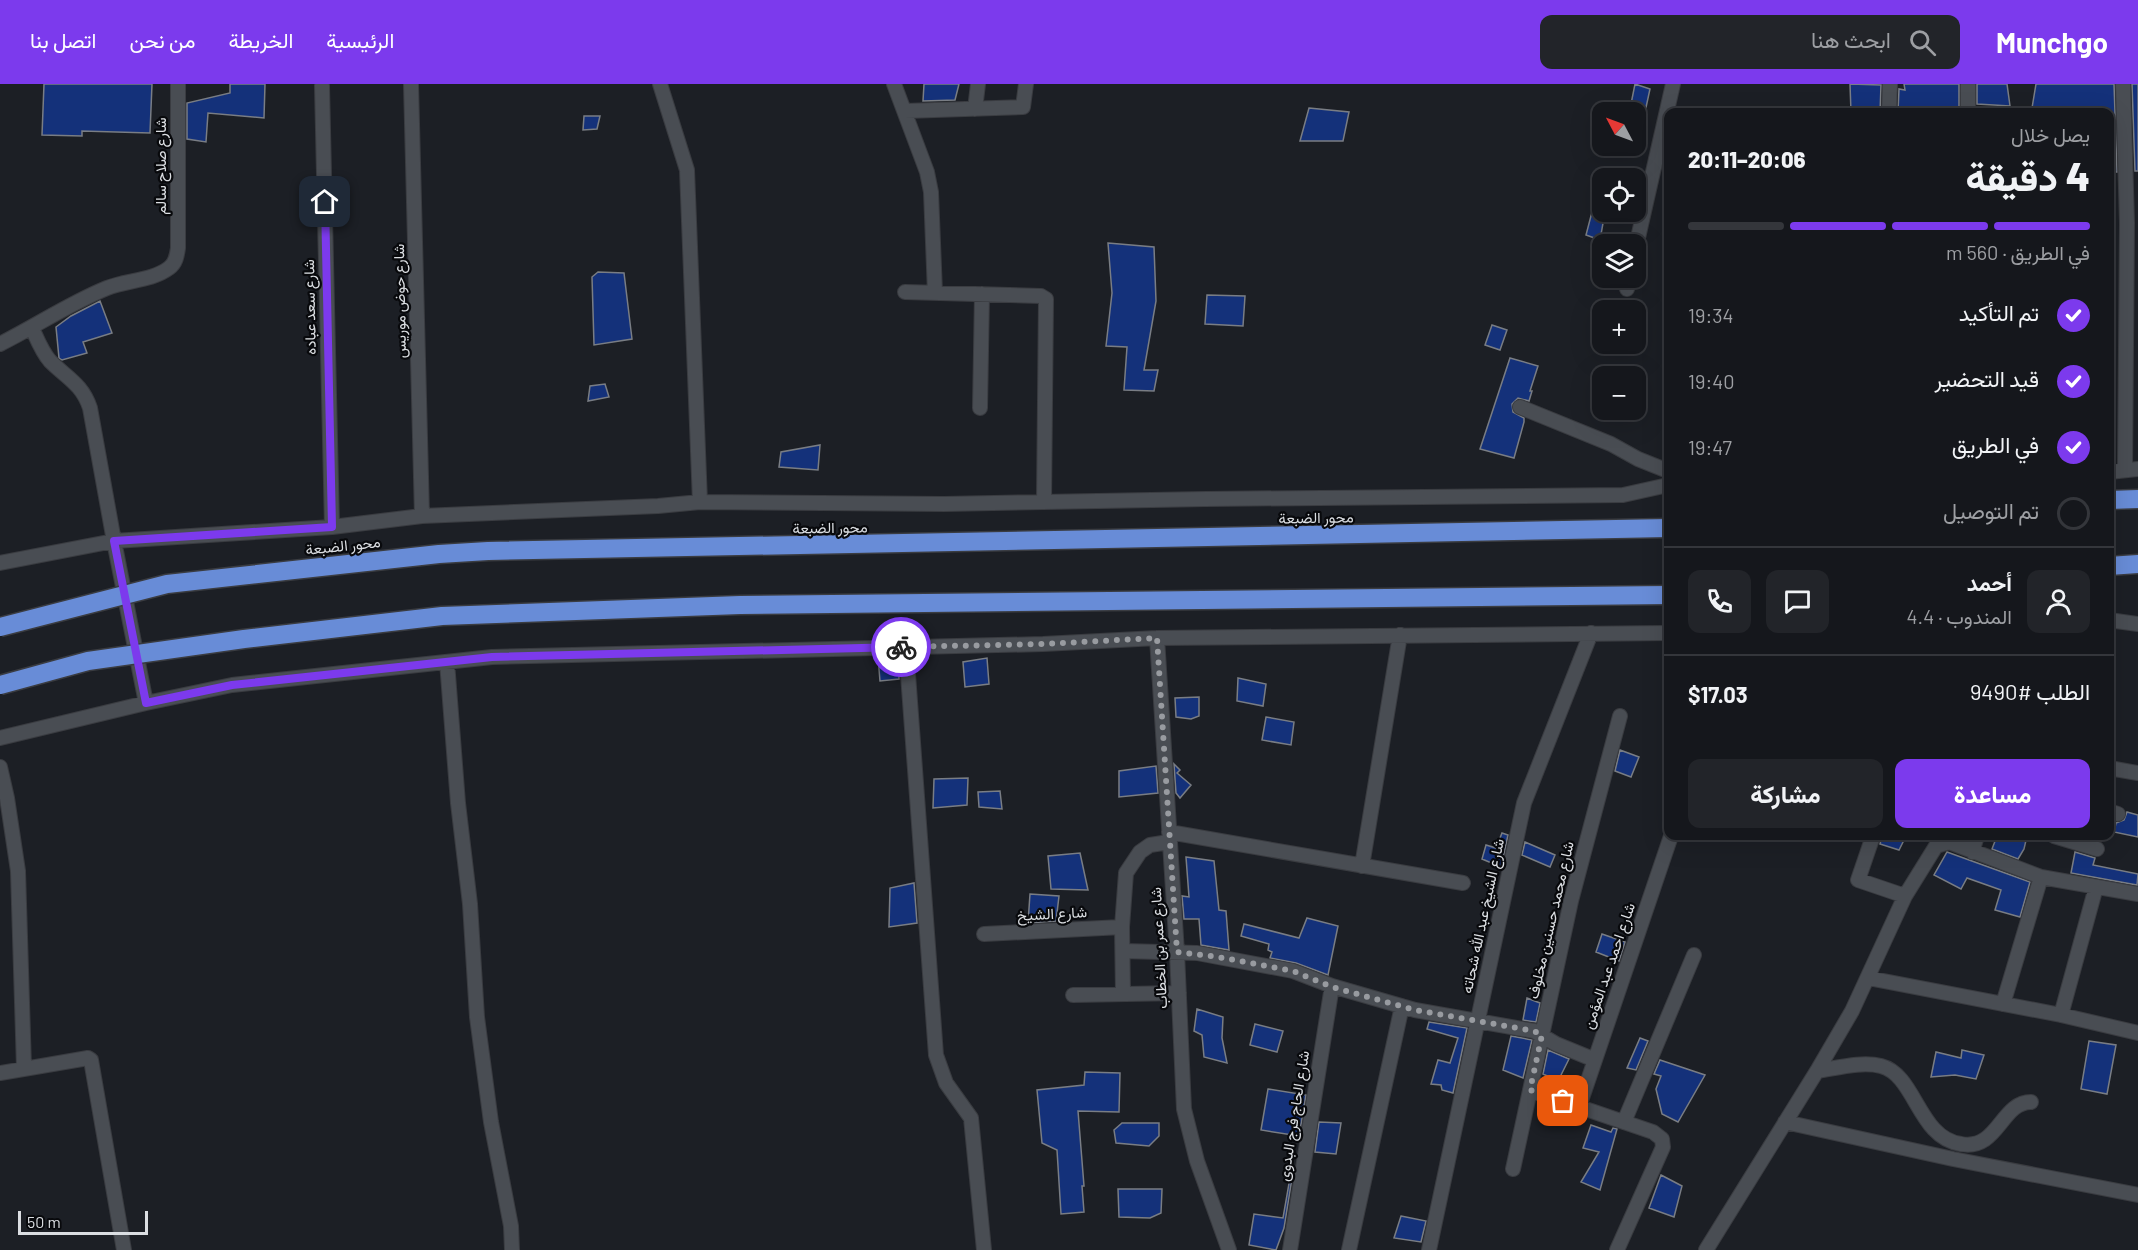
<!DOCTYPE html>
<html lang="ar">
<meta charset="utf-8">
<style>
body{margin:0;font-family:Barlow,Vazirmatn,sans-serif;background:#222429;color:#f1f3f6;direction:rtl;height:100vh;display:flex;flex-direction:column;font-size:22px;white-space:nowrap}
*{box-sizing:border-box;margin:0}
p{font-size:20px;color:#9d9fa3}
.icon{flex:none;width:33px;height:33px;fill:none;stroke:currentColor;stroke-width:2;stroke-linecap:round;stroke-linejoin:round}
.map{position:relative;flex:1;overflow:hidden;direction:ltr}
.side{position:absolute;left:1664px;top:24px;width:450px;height:732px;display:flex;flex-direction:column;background:#15171c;border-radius:12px;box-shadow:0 6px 24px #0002,0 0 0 2px #34363b;direction:rtl}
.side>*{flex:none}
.needle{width:39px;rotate:311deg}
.controls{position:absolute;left:1592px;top:18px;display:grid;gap:12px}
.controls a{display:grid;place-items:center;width:54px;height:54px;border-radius:12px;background:#15171c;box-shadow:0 6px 24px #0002,0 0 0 2px #34363b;font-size:30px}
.scale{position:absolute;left:18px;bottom:15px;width:130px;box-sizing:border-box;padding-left:6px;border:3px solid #dbdee2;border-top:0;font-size:16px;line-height:21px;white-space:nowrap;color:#dbdee2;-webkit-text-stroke:4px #08090c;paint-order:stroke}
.pin{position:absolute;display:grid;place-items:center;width:51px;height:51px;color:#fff;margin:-26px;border-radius:12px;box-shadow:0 3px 9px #0006}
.courier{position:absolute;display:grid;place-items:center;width:60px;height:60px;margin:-30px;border:4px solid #7c3aed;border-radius:50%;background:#fff;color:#222;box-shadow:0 2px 8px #0007}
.summary em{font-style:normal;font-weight:800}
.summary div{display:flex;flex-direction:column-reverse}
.summary{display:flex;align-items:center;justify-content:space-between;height:102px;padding:0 24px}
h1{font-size:39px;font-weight:800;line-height:45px}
.bar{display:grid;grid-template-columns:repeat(4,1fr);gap:9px 6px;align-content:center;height:72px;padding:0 24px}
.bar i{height:8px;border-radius:4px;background:#34363b}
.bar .active{background:#7c3aed}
.bar p{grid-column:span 4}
.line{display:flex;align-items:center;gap:15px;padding:0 24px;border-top:2px solid #34363b}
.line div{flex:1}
.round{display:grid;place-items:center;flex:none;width:63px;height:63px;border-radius:12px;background:#222429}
ol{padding:0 24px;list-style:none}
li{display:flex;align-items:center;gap:18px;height:66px}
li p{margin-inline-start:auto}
li .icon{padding:6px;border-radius:50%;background:#7c3aed;color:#fff;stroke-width:4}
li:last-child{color:#9d9fa3}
li i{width:33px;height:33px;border:3px solid #34363b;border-radius:50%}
.button{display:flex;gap:12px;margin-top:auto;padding:12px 24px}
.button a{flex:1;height:69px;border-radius:12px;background:#7c3aed;color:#fff;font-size:24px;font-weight:800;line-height:69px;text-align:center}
.button a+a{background:#222429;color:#f1f3f6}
header{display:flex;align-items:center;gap:36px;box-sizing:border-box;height:84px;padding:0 30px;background:#7c3aed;color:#fff}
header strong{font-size:28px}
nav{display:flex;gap:33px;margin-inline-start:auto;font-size:21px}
.search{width:420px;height:54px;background:#222429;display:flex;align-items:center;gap:15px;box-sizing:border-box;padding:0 21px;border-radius:12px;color:#9d9fa3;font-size:22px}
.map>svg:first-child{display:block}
.building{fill:#14317a;stroke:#797d84;stroke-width:1.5}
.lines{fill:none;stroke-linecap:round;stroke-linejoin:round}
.minor-casing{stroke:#3a3c41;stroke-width:16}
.motorway-casing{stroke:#3a3c41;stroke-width:21}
.minor{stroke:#494d53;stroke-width:14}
.motorway{stroke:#688cd7;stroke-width:18}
.motorway-bridge-casing{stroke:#3a3c41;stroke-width:21;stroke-linecap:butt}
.motorway-bridge{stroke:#688cd7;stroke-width:18}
.done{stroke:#989ba0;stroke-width:6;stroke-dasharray:0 10.8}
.route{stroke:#7c3aed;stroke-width:8}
.labels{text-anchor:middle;stroke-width:4.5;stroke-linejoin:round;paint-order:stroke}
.street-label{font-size:15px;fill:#dbdee2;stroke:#08090c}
</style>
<header>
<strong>Munchgo</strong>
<div class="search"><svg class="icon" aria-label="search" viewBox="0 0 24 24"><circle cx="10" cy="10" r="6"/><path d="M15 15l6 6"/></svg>ابحث هنا</div>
<nav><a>الرئيسية</a><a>الخريطة</a><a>من نحن</a><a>اتصل بنا</a></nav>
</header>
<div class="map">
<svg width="2138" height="1166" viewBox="0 0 2138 1166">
<rect width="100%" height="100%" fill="#1c1f25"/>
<!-- building -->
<path class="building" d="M44,0H152L150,49L82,47V52L42,51Z
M230,0H265L264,34L208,29L206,58L187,55V19L230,9Z
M924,0H959L955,16L923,17Z
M1635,0L1650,5L1645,28L1630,25Z
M1850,0L1881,1L1880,28H1851Z
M1904,0H1959V28H1898L1899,5L1905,6Z
M1977,0H2007L2010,22L1977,20Z
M2036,0H2114L2117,88H2109V28H2035V24H2032Z
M2132,0H2138V87H2135Z
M1309,24L1349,28L1343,57H1300Z
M584,32H600L597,45L583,46Z
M1592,128H1605L1600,156L1586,151Z
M1108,159L1154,163L1156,217L1144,286H1158L1154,307L1124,306L1127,263L1106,262L1112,209Z
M598,188L624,189L632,255L594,261L592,193Z
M1207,211L1245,212L1243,242L1205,240Z
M100,217L112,249L83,258L87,269L62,276L59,274L56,243L71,232Z
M1492,241L1507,246L1500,266L1485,261Z
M1510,274L1538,282L1530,307H1532L1529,317L1518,314L1512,320L1513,328L1524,334V338L1514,374L1480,365Z
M605,300L609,313L588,317L590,302Z
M820,361L818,386L779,383L781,368Z
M898,572L899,595L880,597L878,573Z
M987,574L989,600L965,603L963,578Z
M1238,594L1266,600L1263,622L1237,617Z
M1199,613V632L1191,635L1176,633L1175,614Z
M1266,633L1294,638L1291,661L1262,656Z
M1620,666L1639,673L1631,693L1615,687Z
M1174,680L1180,686L1177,689L1191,701L1180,714L1176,709Z
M1156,682L1158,709L1119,713V687Z
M968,694L967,721L933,724L934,695Z
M1000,707L1002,725L979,723L978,708Z
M2127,728L2138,731V753L2114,748L2116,739L2124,736Z
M1502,749L1508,751L1501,783L1482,775L1486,761L1496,764Z
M1882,752H1906L1899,766L1880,760Z
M1997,752H2027L2024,765L2018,775L1992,765Z
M1525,758L1555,771L1550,783L1522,771Z
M1947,768L2030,798L2020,833L1995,826L2001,806L1967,794L1961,805L1934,791Z
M2075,768L2095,774L2093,781L2138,790L2137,801L2071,789Z
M1080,769L1088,806L1051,805L1048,772Z
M1186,773L1214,777L1219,826L1226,827L1229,866L1201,861L1199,835H1184L1182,812L1189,813Z
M914,799L917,839L889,843L890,804Z
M1030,810L1059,812L1056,837L1028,839Z
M1307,834L1338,842L1328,891L1296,879L1270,874L1272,868L1268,866L1269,860L1241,852L1244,840L1299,854Z
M1602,850L1625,858L1619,877L1596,868Z
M1527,914L1540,919L1536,938L1523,936Z
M1197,925L1223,933L1222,954L1227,979L1204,973L1202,951L1194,947Z
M1429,938L1467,944L1453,1009L1442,1006L1441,1001L1431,1000L1438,976L1450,979L1458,954L1427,945Z
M1255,940L1283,947L1277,968L1250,961Z
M1511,952L1532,956L1523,994L1503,986Z
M1640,954L1648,957L1636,986L1627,984Z
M2089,957L2116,961L2107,1010L2081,1005Z
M1548,966L1569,975L1558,997L1543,990Z
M1962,966L1984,971L1976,995L1955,991L1931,993L1936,968L1961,974Z
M1660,976L1705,991L1678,1038L1662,1030L1656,1005L1661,992L1654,990Z
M1085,988L1120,989L1119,1028L1078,1027L1084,1102H1082L1084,1128L1061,1130L1057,1066L1042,1059L1037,1006L1084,1001Z
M1268,1005L1306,1011L1299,1052L1261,1046Z
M1319,1038L1341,1039L1336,1070L1315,1068Z
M1122,1039H1159V1052L1149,1062L1116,1059L1114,1046Z
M1591,1041L1611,1048L1613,1044L1617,1045L1600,1106L1581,1098L1599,1068L1583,1064Z
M1291,1088H1293L1284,1144L1276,1166L1249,1161L1254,1130L1283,1134Z
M1661,1091L1682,1102L1674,1133L1649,1124Z
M1118,1105H1162L1161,1129L1150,1134L1119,1133Z
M1401,1132L1426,1137L1421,1158L1394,1154Z"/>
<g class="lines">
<defs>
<path id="minor" d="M411,0L422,432
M660,0L687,86L700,418
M894,0L927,88L931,108L935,209
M2123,0L2127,139L2125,386
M322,2L332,443
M975,25L978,0
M905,27L1023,23L1026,0
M1889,28L1890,0
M1968,28V0
M1635,167L1673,0
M1627,205L1629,194
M905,208L1041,212L1046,215L1044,418
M32,244C37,255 42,268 50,277C67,294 82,300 90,324L114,457L146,619
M0,260C36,242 70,219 107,204C126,196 152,197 169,184C176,179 177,171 178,164V0
M1520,323L1611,360L1638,375L1668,387
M980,324L982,210
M2109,388L2138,385
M0,479L114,457L332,443L422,432L658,422L700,418L944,420L1205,415L1623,411L1668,401
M2109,536L2138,540
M1157,554L1177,869L1184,1025L1197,1077L1229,1166
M906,563L936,971L946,999L971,1034L984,1166
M447,578L458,719L470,820L477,933L491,1038L511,1142L512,1166
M0,654L146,619L232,601L492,573L1043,560L1157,554L1668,549
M0,683L7,714L18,787L24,984
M2109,684L2138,689
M2109,727L2118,730
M1169,748L1463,799
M1873,752L1858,796L1905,812
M2054,752L2097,765
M1972,768L1977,752
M1362,782L1400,551
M984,850L1122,843
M1123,867L1197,869L1293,887L1332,902L1415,926L1534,947L1556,960L1595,976
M1868,894L2061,931L2138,949
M1123,910L1122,843L1126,789L1140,768L1150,761L1169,758
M1073,911L1179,909
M2003,920L2041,793
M2061,931L2096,803
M1817,987C1837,984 1862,977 1881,982C1916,991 1918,1054 1961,1060C1998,1067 2001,1018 2031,1018
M0,989L88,974L91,976L124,1166
M1530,1006L1653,1048L1662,1055L1663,1063L1617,1166
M1579,1023L1671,752
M1624,1038L1694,871
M1785,1038L1953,1075L2138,1111
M1513,1085L1571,817L1620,632
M1290,1166L1332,902
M1349,1166L1402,922
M1429,1166L1524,719L1591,549
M1706,1166L1817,987L1852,927L1905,812L1936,762L1949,758L2041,793L2138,810"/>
<path id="motorway" d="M2109,416L2138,415
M2109,482L2138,480"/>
</defs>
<!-- minor casing -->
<use href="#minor" class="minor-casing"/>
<!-- motorway casing -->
<use href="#motorway" class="motorway-casing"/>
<!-- minor -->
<use href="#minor" class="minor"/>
<!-- motorway -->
<use href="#motorway" class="motorway"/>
<defs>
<path id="motorway-bridge" d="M0,543L167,500L439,470L488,467L1668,444
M0,601L88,577L244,555L442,532L740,521L1668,511"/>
</defs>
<!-- motorway-bridge casing -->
<use href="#motorway-bridge" class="motorway-bridge-casing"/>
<!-- motorway-bridge -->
<use href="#motorway-bridge" class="motorway-bridge"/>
</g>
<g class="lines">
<!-- done -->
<path class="done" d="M901,563L1043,560L1157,554L1177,868L1218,873L1293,887L1332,903L1415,926L1534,947L1542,951L1530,1006L1563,1017"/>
<!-- route -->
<path class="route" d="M325,118L332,443L114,457L146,619L232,601L492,573L901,563"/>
</g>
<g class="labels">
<!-- street labels -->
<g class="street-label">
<text transform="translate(161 82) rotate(-90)" y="5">شارع صلاح سالم</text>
<text transform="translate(400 217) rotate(-91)" y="5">شارع حوض موريس</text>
<text transform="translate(310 223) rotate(-91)" y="5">شارع سعد عباده</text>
<text transform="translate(1316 434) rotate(-1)" y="5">محور الضبعة</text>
<text transform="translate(830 444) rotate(-1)" y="5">محور الضبعة</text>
<text transform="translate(343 462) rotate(-6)" y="5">محور الضبعة</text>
<text transform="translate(1052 830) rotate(-3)" y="5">شارع الشيخ</text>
<text transform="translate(1483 832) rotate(-78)" y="5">شارع الشيخ عبد الله شحاته</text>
<text transform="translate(1551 836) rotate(-77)" y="5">شارع محمد حسنين مخلوف</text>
<text transform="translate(1159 864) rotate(-93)" y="5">شارع عمر بن الخطاب</text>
<text transform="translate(1609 882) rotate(-71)" y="5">شارع احمد عبد المؤمن</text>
<text transform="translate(1294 1032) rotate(-81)" y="5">شارع الحاج فرج البدوى</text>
</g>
</g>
</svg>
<div class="controls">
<a><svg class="needle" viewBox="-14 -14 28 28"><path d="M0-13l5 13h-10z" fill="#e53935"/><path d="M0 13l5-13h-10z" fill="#9d9fa3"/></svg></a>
<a><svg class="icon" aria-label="locate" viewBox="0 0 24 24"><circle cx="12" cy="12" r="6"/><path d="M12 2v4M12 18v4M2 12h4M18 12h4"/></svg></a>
<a><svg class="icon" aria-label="layers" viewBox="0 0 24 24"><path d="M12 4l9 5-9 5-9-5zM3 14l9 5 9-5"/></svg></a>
<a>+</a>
<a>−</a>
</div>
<div class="scale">50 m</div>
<div class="pin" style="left:1563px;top:1017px;background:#ea580c"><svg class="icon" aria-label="bag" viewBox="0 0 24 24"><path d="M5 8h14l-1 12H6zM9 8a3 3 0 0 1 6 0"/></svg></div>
<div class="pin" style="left:325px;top:118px;background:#1f2937"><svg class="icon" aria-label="home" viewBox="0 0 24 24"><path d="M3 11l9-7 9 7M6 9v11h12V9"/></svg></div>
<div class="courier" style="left:901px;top:563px"><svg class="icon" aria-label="bike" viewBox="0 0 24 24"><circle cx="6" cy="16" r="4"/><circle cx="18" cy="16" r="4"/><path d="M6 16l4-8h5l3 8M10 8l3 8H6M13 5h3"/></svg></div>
<section class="side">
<div class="summary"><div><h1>4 دقيقة</h1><p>يصل خلال</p></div><em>20:06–20:11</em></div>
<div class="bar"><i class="active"></i><i class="active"></i><i class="active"></i><i></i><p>في الطريق · 560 m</p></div>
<ol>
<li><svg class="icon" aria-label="check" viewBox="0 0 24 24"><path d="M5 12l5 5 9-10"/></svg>تم التأكيد<p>19:34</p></li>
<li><svg class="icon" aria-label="check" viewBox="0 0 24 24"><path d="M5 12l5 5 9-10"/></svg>قيد التحضير<p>19:40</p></li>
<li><svg class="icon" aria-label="check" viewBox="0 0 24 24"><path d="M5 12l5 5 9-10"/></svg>في الطريق<p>19:47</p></li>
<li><i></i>تم التوصيل</li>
</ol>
<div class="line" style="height:108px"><a class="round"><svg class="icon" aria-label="person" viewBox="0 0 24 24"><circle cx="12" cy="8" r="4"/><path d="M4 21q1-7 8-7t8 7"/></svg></a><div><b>أحمد</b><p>المندوب · 4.4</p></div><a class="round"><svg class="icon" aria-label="chat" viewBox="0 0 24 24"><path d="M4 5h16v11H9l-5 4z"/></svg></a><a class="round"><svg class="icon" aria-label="phone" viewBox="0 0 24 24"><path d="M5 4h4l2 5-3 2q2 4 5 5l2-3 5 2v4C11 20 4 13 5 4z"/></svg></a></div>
<div class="line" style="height:78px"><div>الطلب #9490</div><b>$17.03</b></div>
<div class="button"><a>مساعدة</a><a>مشاركة</a></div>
</section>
</div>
